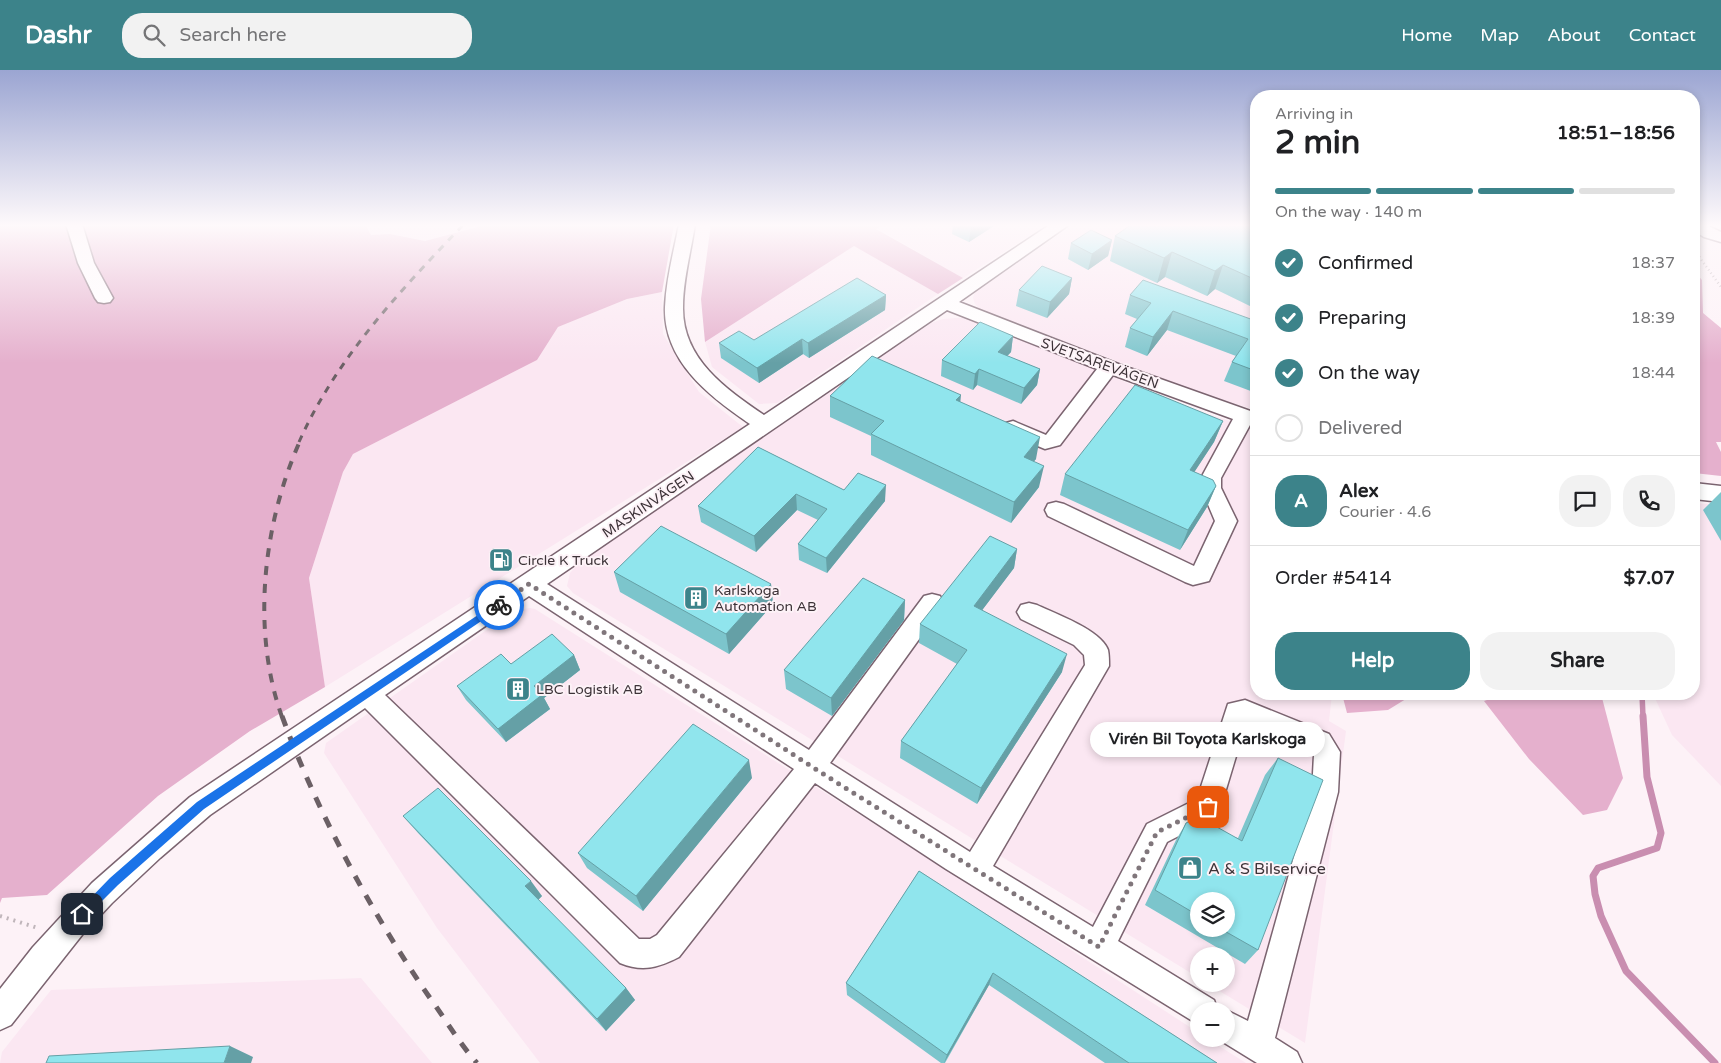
<!DOCTYPE html>
<meta charset="utf-8">
<style>
body{margin:0;font-family:"Varela Round",sans-serif;background:#f2f2f2;color:#202124;height:100vh;display:flex;flex-direction:column;font-size:19px;white-space:nowrap}
*{box-sizing:border-box;margin:0}
p{font-size:16px;color:#757577}
.icon{flex:none;width:28px;height:28px;fill:none;stroke:currentColor;stroke-width:2;stroke-linecap:round;stroke-linejoin:round}
.map{position:relative;flex:1;overflow:hidden}
.drawer{position:absolute;left:1250px;top:20px;width:450px;height:610px;display:flex;flex-direction:column;background:#fff;border-radius:20px;box-shadow:0 2px 8px #0003}
.drawer>*{flex:none}
.fabs{position:absolute;left:1190px;top:822px;display:grid;gap:10px}
.fabs a{display:grid;place-items:center;width:45px;height:45px;border-radius:50%;background:#fff;box-shadow:0 2px 8px #0003;font-size:25px}
.pin{position:absolute;display:grid;place-items:center;width:42px;height:42px;color:#fff;margin:-21px;border-radius:10px;box-shadow:0 2px 8px #0006}
.courier{position:absolute;display:grid;place-items:center;width:50px;height:50px;margin:-25px;border:4px solid #1a73e8;border-radius:50%;background:#fff;color:#222;box-shadow:0 1px 6px #0007}
.bubble{position:absolute;height:35px;border-radius:18px;background:#fff;box-shadow:0 2px 8px #0003;font-size:16px;font-weight:700;line-height:35px;text-align:center}
.headline em{font-style:normal;font-weight:700}
.headline div{display:flex;flex-direction:column-reverse}
.headline{display:flex;align-items:center;justify-content:space-between;height:85px;padding:0 25px}
h1{font-size:32px;font-weight:700;line-height:38px}
.bar{display:grid;grid-template-columns:repeat(4,1fr);gap:8px 5px;align-content:center;height:60px;padding:0 25px}
.bar i{height:6px;border-radius:4px;background:#e0e0e0}
.bar .active{background:#3c838a}
.bar p{grid-column:span 4}
.line{display:flex;align-items:center;gap:12px;padding:0 25px;border-top:1px solid #e0e0e0}
.line div{flex:1}
.round{display:grid;place-items:center;flex:none;width:52px;height:52px;border-radius:20px;background:#f2f2f2}
ol{padding:0 25px;list-style:none}
li{display:flex;align-items:center;gap:15px;height:55px}
li p{margin-inline-start:auto}
li .icon{padding:5px;border-radius:50%;background:#3c838a;color:#fff;stroke-width:4}
li:last-child{color:#757577}
li i{width:28px;height:28px;border:2px solid #e0e0e0;border-radius:50%}
.primary-button{display:flex;gap:10px;margin-top:auto;padding:10px 25px}
.primary-button a{flex:1;height:58px;border-radius:20px;background:#3c838a;color:#fff;font-size:20px;font-weight:700;line-height:58px;text-align:center}
.primary-button a+a{background:#f2f2f2;color:#202124}
header{display:flex;align-items:center;gap:30px;box-sizing:border-box;height:70px;padding:0 25px;background:#3c838a;color:#fff}
header strong{font-size:24px}
nav{display:flex;gap:28px;margin-inline-start:auto;font-size:18px}
.search{width:350px;height:45px;background:#f2f2f2;display:flex;align-items:center;gap:12px;box-sizing:border-box;padding:0 18px;border-radius:20px;color:#757577;font-size:19px}
.map>svg:first-child{display:block}
.built{fill:#fbe7f2;fill-rule:evenodd}
.green{fill:#e5b0cd}
.lines{fill:none;stroke-linecap:round;stroke-linejoin:round}
.stream-far1{stroke:#c98eb0;stroke-width:5.5}
.stream{stroke:#c98eb0;stroke-width:7}
.minor-casing{stroke:#7b6470;stroke-width:3}
.path-far1{stroke:#c0b6bb;stroke-width:2.5;stroke-dasharray:1 3;stroke-linecap:butt}
.path{stroke:#c0b6bb;stroke-width:4;stroke-dasharray:2 5;stroke-linecap:butt}
.minor{fill:#fff;fill-rule:evenodd}
.rail-far2{stroke:#6b6065;stroke-width:3;stroke-dasharray:7 7;stroke-linecap:butt}
.rail-far1{stroke:#6b6065;stroke-width:4;stroke-dasharray:9 9;stroke-linecap:butt}
.rail{stroke:#6b6065;stroke-width:5;stroke-dasharray:11 11;stroke-linecap:butt}
.wall{fill:#7cc5cc;fill-rule:evenodd}
.shaded-wall{fill:#65a0a6}
.building{fill:#90e5ed;stroke:#65a0a6}
.route{fill:#1a73e8}
.done{stroke:#80767b;stroke-width:5;stroke-dasharray:0 9}
.labels{text-anchor:middle;stroke-width:4;stroke-linejoin:round;paint-order:stroke}
.street-label{font-size:14px;fill:#3d3338;stroke:#fdf2f7}
.poi-label{font-size:14px;fill:#3d3338;stroke:#fdf2f7;text-anchor:start}
.near-poi-label{font-size:16px;fill:#3d3338;stroke:#fdf2f7;text-anchor:start}
</style>
<header>
<strong>Dashr</strong>
<div class="search"><svg class="icon" aria-label="search" viewBox="0 0 24 24"><circle cx="10" cy="10" r="6"/><path d="M15 15l6 6"/></svg>Search here</div>
<nav><a>Home</a><a>Map</a><a>About</a><a>Contact</a></nav>
</header>
<div class="map">
<svg width="1721" height="993" viewBox="0 0 1721 993">
<rect width="100%" height="100%" fill="#fdf2f7"/>
<!-- built -->
<path class="built" d="M365,154H489L425,171L390,164L371,165Z
M884,154H1048L963,208L876,158Z
M1075,154H1256V340L1209,326L980,239L975,234L973,228L975,221Z
M854,176L938,224L777,333L759,334L712,297L705,272Z
M662,222L663,264L699,322L743,357L325,617L309,508L343,402L353,384L537,290L558,257L627,229Z
M956,248H968L1194,340L1256,359V624H1332L1329,651L1346,661L1305,973L1208,914H1226V886H1199V908L573,523L567,516L570,503L577,495L931,253L943,249ZM1199,831H1226V859H1199Z
M1694,433L1721,435V716L1672,665L1653,624H1694Z
M530,538L535,539L988,826L1199,963V969H1208L1246,993H540L437,858L324,683L326,673L515,540Z
M361,908L432,993H0L2,982L51,920Z"/>
<!-- green -->
<path class="green" d="M0,154H365L371,165L390,164L425,171L489,154H674L662,222L627,229L558,257L537,290L353,384L343,402L309,508L325,617L250,661L158,726L47,825L2,828L0,833Z
M711,154H884L876,159L963,208L938,224L854,176L705,272L701,229Z
M1694,201L1702,210L1703,243L1721,258V372H1716L1721,382V406L1694,403Z
M1342,624H1414L1388,640L1347,643Z
M1505,624H1525L1543,629L1568,627L1569,624H1601L1623,708L1607,740L1583,745L1529,689L1484,631Z"/>
<g class="lines">
<!-- stream-far1 -->
<path class="stream-far1" d="M1642,624L1643,647"/>
<!-- stream -->
<path class="stream" d="M1643,646L1647,707L1661,763L1657,778L1598,798L1593,806L1595,824L1601,846L1626,901L1715,993"/>
<defs>
<path id="minor" d="M66,154H82L94,193L113,228L110,232L104,233L98,232L95,228L78,193Z
M679,154H695C691,182 683,209 683,237C682,289 726,319 764,345L1051,154H1070L959,232L1121,295L1256,343V357L1250,355L1221,408V418L1237,451L1209,511L1193,515L1185,512L1048,446L1045,440L1048,434L1056,432L1064,434L1194,496L1215,451L1201,418V408L1233,349L1113,305L1060,375L1045,379L1006,363L1003,358L1006,353L1013,351L1046,365L1097,299L947,240L547,514L809,680L924,526L932,524L940,526L944,533L940,540L830,693L970,782L1085,595L1084,585L1074,575L1021,549L1017,542L1021,535L1029,533L1037,535C1056,544 1101,560 1108,580C1109,585 1109,591 1109,596L993,796L1093,857L1147,754L1197,729L1228,634L1245,630L1329,664L1340,682L1338,722L1275,968L1297,982L1302,993H1257L1218,969H1226V941H1224L1226,940L1248,951L1312,722L1314,685L1311,680L1246,653L1218,746L1167,772L1118,871L1214,930L1218,941H1199V955L946,799L815,713L679,887C658,898 642,902 620,893L365,638L210,745L160,788L112,833L82,865L11,955L0,960V919L33,877L92,813L190,727L750,354C710,327 663,291 665,237C666,209 674,181 679,154ZM529,526L794,699L657,865L650,869H639L385,625Z
M1694,154H1704L1721,162V172L1704,167L1694,161Z
M1694,413L1721,416V432L1694,429Z"/>
</defs>
<!-- minor casing -->
<use href="#minor" class="minor-casing"/>
<!-- path-far1 -->
<path class="path-far1" d="M1695,171L1700,188L1721,217"/>
<!-- path -->
<path class="path" d="M0,846L38,858"/>
<!-- minor -->
<use href="#minor" class="minor"/>
<!-- rail-far2 -->
<path class="rail-far2" d="M299,372C337,287 400,221 464,154"/>
<!-- rail-far1 -->
<path class="rail-far1" d="M282,647C251,560 263,454 300,371"/>
<!-- rail -->
<path class="rail" d="M282,646C317,742 372,844 430,928C446,950 459,973 477,993"/>
</g>
<!-- wall -->
<path class="wall" d="M953,154H997L969,172L952,164Z
M1132,154H1256V236L1254,238L1215,219L1207,226L1165,207L1157,213L1110,191L1115,166Z
M1112,170L1108,186L1088,200L1068,189L1071,173Z
M1072,208L1069,224L1047,248L1016,236L1019,220Z
M886,225L885,240L809,288L803,284L759,313L721,288L719,273L754,270Z
M1130,225L1256,251V323L1224,311L1232,292L1236,286L1167,260L1147,286L1125,277L1130,258L1137,249L1125,244Z
M1013,266L1011,282L1007,286L1040,299L1037,315L1021,334L977,315L973,320L941,306L942,290Z
M830,326L961,332L1036,389L1034,391L1039,417L1011,453L871,385V366L830,347Z
M1223,351L1214,372L1194,402L1216,416L1207,437L1180,480L1060,425L1065,404Z
M758,377L844,420L885,431L827,503L799,490L798,474L818,450L797,440L756,482L701,452L698,436Z
M1721,422V471L1703,440Z
M1017,479L1014,498L982,540L1062,602L977,734L900,688L901,671L957,594L919,573L920,554Z
M614,502L771,514L773,534L729,584L620,522Z
M905,530L904,550L832,646L786,619L784,600Z
M574,585L580,600L544,628L550,639L506,672L466,630L457,616L511,594Z
M1278,688L1258,880L1245,894L1145,835L1176,770L1186,753L1238,768L1265,705ZM1199,831L1226,859H1199Z
M752,708L643,841L587,798L578,783Z
M403,746L542,826L538,830L626,918L635,930L606,961L418,763Z
M919,801L1217,993H1105L989,915L945,993H941L847,925L846,913Z"/>
<!-- shaded-wall -->
<path class="shaded-wall" d="M975,154H997L969,172L971,156Z
M1112,170L1108,186L1088,200L1092,184Z
M1172,182L1165,207L1157,213L1164,188Z
M1223,195L1215,219L1207,226L1215,201Z
M1072,208L1069,224L1047,248L1050,232Z
M886,225L885,240L809,288L808,273Z
M1173,241L1167,260L1147,286L1153,267Z
M1013,266L1011,282L996,298L998,282Z
M802,269L803,284L759,313L757,298Z
M979,299L977,315L973,320L975,304Z
M1040,299L1037,315L1021,334L1024,318Z
M961,325L959,346L956,330Z
M1223,351L1214,372L1182,421L1190,400Z
M1040,367L1036,389L1020,408L1024,387Z
M1044,396L1039,417L1011,453L1014,432Z
M886,415L885,431L827,503L826,488Z
M1216,416L1207,437L1180,480L1188,460Z
M796,424L797,440L756,482L754,466Z
M1017,479L1014,498L971,555L974,536Z
M771,514L773,534L729,584L726,564Z
M905,530L904,550L832,646L831,628Z
M1067,584L1062,602L977,734L981,718Z
M574,585L580,600L544,628L550,639L506,672L498,659L534,616Z
M749,690L752,708L643,841L636,826Z
M531,811L542,826L537,831L525,816Z
M993,903L989,915L944,993L947,985Z
M626,918L635,930L606,961L597,949Z
M230,976L253,987L251,993H224Z"/>
<!-- building -->
<path class="building" d="M966,154H975L971,156Z
M1132,154H1246L1256,158V210L1223,195L1215,201L1172,182L1164,188L1115,166Z
M1091,160L1112,170L1092,184L1071,173Z
M1042,196L1072,208L1050,232L1019,220Z
M857,208L886,225L808,273L802,269L757,298L719,273L739,261L754,270Z
M1143,210L1256,251V301L1232,292L1248,269L1173,241L1153,267L1130,258L1151,233L1130,225Z
M980,252L1013,266L998,282L1040,299L1024,318L979,299L975,304L942,290Z
M872,286L961,325L956,330L1040,367L1024,387L1044,396L1014,432L871,364L884,351L830,326Z
M1135,315L1223,351L1190,400L1213,410L1216,416L1188,460L1065,404Z
M758,377L844,420L858,403L886,415L826,488L798,474L827,439L796,424L754,466L698,436Z
M661,456L771,514L726,564L614,502Z
M990,466L1017,479L974,536L1067,584L981,718L901,671L967,580L920,554Z
M863,508L905,530L831,628L784,600Z
M552,564L574,585L534,616L543,624L498,659L457,616L501,584L511,594Z
M693,654L749,690L636,826L578,783Z
M1278,688L1323,710L1258,880L1221,859H1226V831H1199V846L1155,820L1186,753L1199,747L1242,771Z
M438,718L531,811L525,816L626,918L597,949L403,746Z
M919,801L1217,993H1129L993,903L947,985L846,913Z
M230,976L224,993H46L49,986Z"/>
<!-- sky -->
<linearGradient id="sky" x2="0" y2="1"><stop stop-color="#9ba5d2"/><stop offset="0.53" stop-color="#fef9fb"/><stop offset="1" stop-color="#fef9fb" stop-opacity="0"/></linearGradient>
<rect width="1721" height="293" fill="url(#sky)"/>
<!-- route -->
<path class="route" d="M499,531L502,532V537L204,739L118,815L86,847L82,849L79,847L77,844L79,840L110,808L197,732Z"/>
<g class="lines">
<!-- done -->
<path class="done" d="M499,535L529,514L828,707L1099,877L1157,762L1208,737"/>
</g>
<!-- icons -->
<defs>
<symbol id="fuel-square" viewBox="-11 -11 22 22"><rect x="-9" y="-9" width="18" height="18" rx="4" fill="#3c838a" stroke="#fdf2f7"/><path d="M-5.5-6h7V0h2V4h1.3V-2.5L3-4.5l.8-.8L6-3V5H2.5V1h-1V6h-7ZM-4.2-4.7v3.2H.2V-4.7Z" fill="#fff"/></symbol>
<symbol id="building-square" viewBox="-11 -11 22 22"><rect x="-9" y="-9" width="18" height="18" rx="4" fill="#3c838a" stroke="#fdf2f7"/><path d="M-4-6H4V6H1V3H-1V6H-4ZM-2.5-4.3h1.7v1.8h-1.7ZM.8-4.3h1.7v1.8H.8ZM-2.5-1h1.7V.8h-1.7ZM.8-1h1.7V.8H.8Z" fill="#fff"/></symbol>
<symbol id="shop-square" viewBox="-11 -11 22 22"><rect x="-9" y="-9" width="18" height="18" rx="4" fill="#3c838a" stroke="#fdf2f7"/><path d="M-5-2.5h2.3a2.7 3.5 0 0 1 5.4 0H5L5.5 6h-11ZM-1.5-2.5h3a1.5 2.3 0 0 0-3 0Z" fill="#fff"/></symbol>
</defs>
<g fill-rule="evenodd">
<use href="#fuel-square" x="487" y="476" width="28" height="28"/>
<use href="#building-square" x="682" y="514" width="28" height="28"/>
<use href="#building-square" x="504" y="605" width="28" height="28"/>
<use href="#shop-square" x="1176" y="784" width="28" height="28"/>
</g>
<g class="labels">
<!-- street labels -->
<g class="street-label">
<text transform="translate(1100 293) rotate(20)" y="5">SVETSAREVÄGEN</text>
<text transform="translate(648 434) rotate(-34)" y="5">MASKINVÄGEN</text>
</g>
<!-- poi labels -->
<g class="poi-label">
<text x="518" y="495">Circle K Truck</text>
<text x="714" y="525">Karlskoga<tspan x="714" dy="16">Automation AB</tspan></text>
<text x="536" y="624">LBC Logistik AB</text>
</g>
<!-- near-poi labels -->
<g class="near-poi-label">
<text x="1208" y="804">A &amp; S Bilservice</text>
</g>
</g>
</svg>
<div class="fabs">
<a><svg class="icon" aria-label="layers" viewBox="0 0 24 24"><path d="M12 4l9 5-9 5-9-5zM3 14l9 5 9-5"/></svg></a>
<a>+</a>
<a>−</a>
</div>
<div class="pin" style="left:1208px;top:737px;background:#ea580c"><svg class="icon" aria-label="bag" viewBox="0 0 24 24"><path d="M5 8h14l-1 12H6zM9 8a3 3 0 0 1 6 0"/></svg></div>
<div class="pin" style="left:82px;top:844px;background:#1f2937"><svg class="icon" aria-label="home" viewBox="0 0 24 24"><path d="M3 11l9-7 9 7M6 9v11h12V9"/></svg></div>
<div class="courier" style="left:499px;top:535px"><svg class="icon" aria-label="bike" viewBox="0 0 24 24"><circle cx="6" cy="16" r="4"/><circle cx="18" cy="16" r="4"/><path d="M6 16l4-8h5l3 8M10 8l3 8H6M13 5h3"/></svg></div>
<div class="bubble" style="left:1090px;top:652px;width:235px">Virén Bil Toyota Karlskoga</div>
<section class="drawer">
<div class="headline"><div><h1>2 min</h1><p>Arriving in</p></div><em>18:51–18:56</em></div>
<div class="bar"><i class="active"></i><i class="active"></i><i class="active"></i><i></i><p>On the way · 140 m</p></div>
<ol>
<li><svg class="icon" aria-label="check" viewBox="0 0 24 24"><path d="M5 12l5 5 9-10"/></svg>Confirmed<p>18:37</p></li>
<li><svg class="icon" aria-label="check" viewBox="0 0 24 24"><path d="M5 12l5 5 9-10"/></svg>Preparing<p>18:39</p></li>
<li><svg class="icon" aria-label="check" viewBox="0 0 24 24"><path d="M5 12l5 5 9-10"/></svg>On the way<p>18:44</p></li>
<li><i></i>Delivered</li>
</ol>
<div class="line" style="height:90px"><b class="round" style="background:#3c838a;color:#fff">A</b><div><b>Alex</b><p>Courier · 4.6</p></div><a class="round"><svg class="icon" aria-label="chat" viewBox="0 0 24 24"><path d="M4 5h16v11H9l-5 4z"/></svg></a><a class="round"><svg class="icon" aria-label="phone" viewBox="0 0 24 24"><path d="M5 4h4l2 5-3 2q2 4 5 5l2-3 5 2v4C11 20 4 13 5 4z"/></svg></a></div>
<div class="line" style="height:65px"><div>Order #5414</div><b>$7.07</b></div>
<div class="primary-button"><a>Help</a><a>Share</a></div>
</section>
</div>
